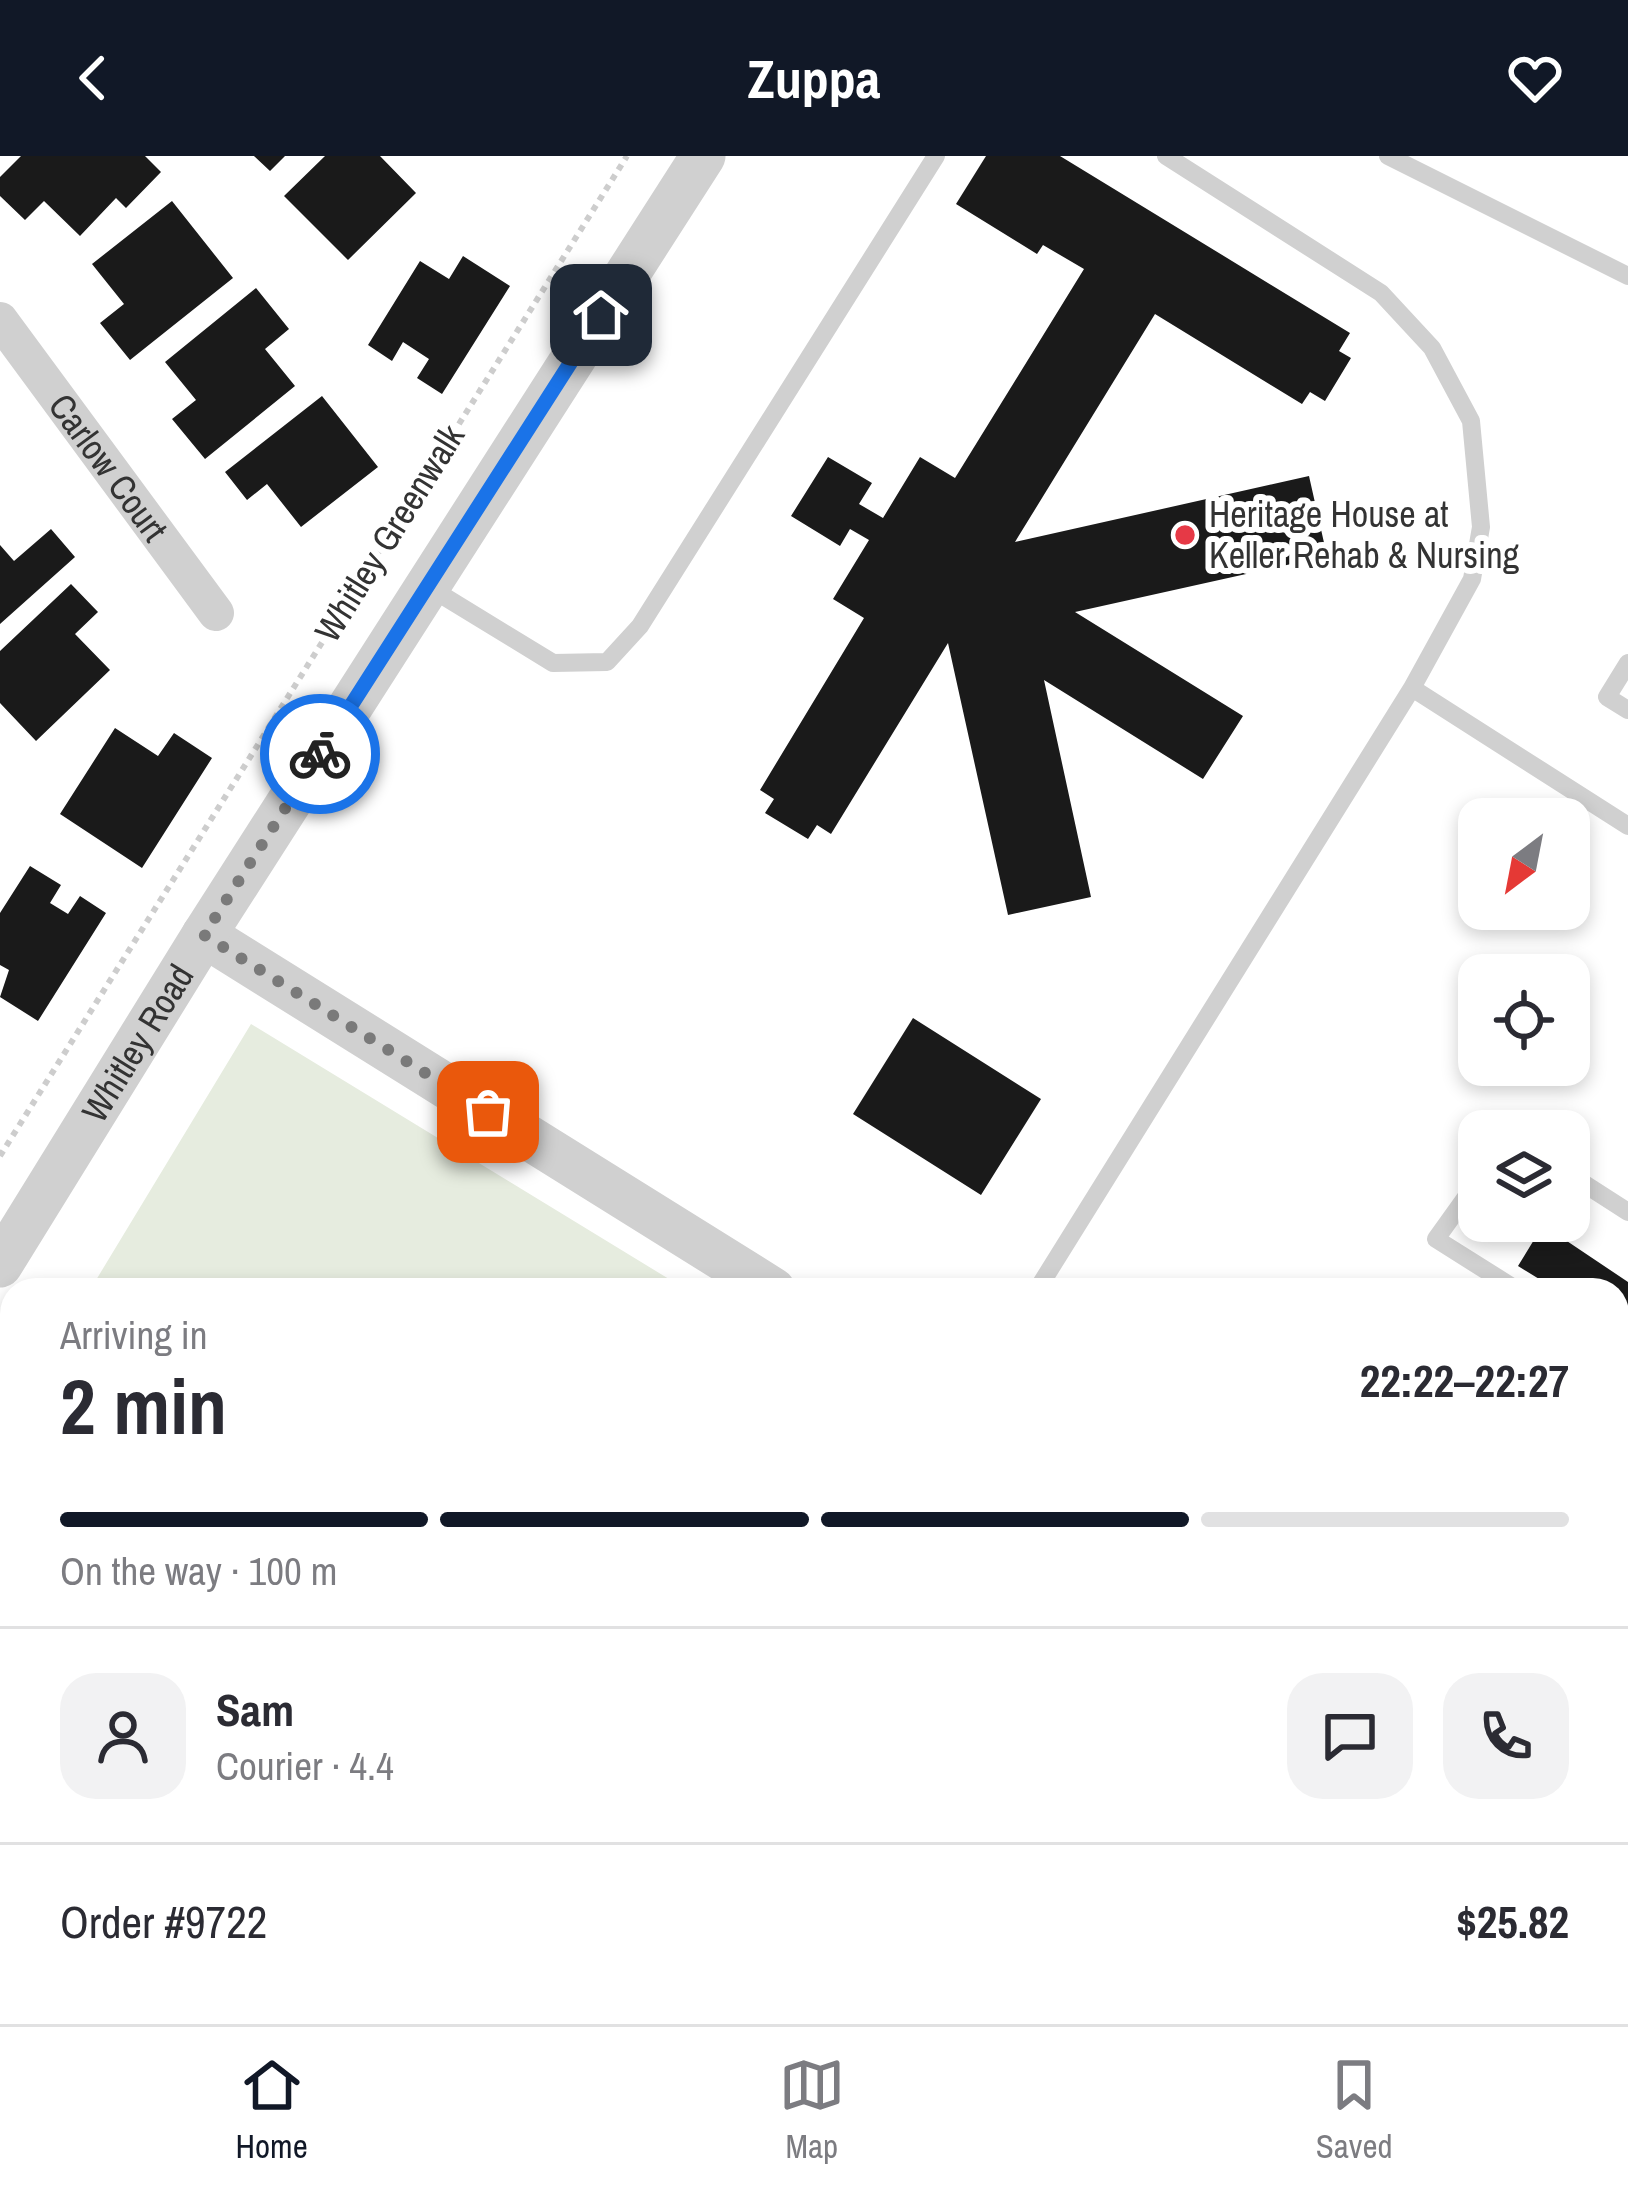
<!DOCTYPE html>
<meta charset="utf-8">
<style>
body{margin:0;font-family:"Archivo Narrow",sans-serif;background:#f2f2f3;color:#2b2b33;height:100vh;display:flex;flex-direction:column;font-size:45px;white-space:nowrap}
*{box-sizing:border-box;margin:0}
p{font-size:39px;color:#7c7c81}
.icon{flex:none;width:66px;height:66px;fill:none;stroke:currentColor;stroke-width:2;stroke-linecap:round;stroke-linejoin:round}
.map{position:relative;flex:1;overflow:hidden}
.side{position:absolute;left:0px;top:1122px;width:1629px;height:747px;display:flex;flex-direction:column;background:#fff;border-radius:36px 36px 0 0;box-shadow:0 6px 18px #0003}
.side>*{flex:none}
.needle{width:78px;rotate:212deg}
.fabs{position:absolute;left:1458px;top:642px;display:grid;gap:24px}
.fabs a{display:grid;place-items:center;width:132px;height:132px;border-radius:24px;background:#fff;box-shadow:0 6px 18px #0003;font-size:60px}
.pin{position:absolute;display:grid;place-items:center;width:102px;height:102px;color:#fff;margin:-51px;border-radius:24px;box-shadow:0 6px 18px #0006}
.courier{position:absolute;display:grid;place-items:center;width:120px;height:120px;margin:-60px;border:9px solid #1a73e8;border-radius:50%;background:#fff;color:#222;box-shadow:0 3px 15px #0007}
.head em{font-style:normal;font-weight:800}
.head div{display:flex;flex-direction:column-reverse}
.head{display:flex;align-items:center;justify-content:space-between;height:204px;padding:0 60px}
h1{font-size:78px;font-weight:800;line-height:90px}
.bar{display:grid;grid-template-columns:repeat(4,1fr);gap:18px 12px;align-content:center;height:144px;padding:0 60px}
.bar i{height:15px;border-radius:9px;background:#e1e1e2}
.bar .current{background:#111827}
.bar p{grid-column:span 4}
.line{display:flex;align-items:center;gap:30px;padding:0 60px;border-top:3px solid #e1e1e2}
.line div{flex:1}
.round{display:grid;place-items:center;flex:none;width:126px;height:126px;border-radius:36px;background:#f2f2f3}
header{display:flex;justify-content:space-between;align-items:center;height:156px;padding:0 60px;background:#111827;color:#fff;font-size:54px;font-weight:800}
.tabs{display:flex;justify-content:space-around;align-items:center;height:168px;border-top:3px solid #e1e1e2;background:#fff;font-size:33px;color:#7c7c81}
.tabs a{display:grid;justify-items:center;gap:6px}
.tabs .current{color:#111827}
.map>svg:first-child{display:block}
.green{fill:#e6ecdf}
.building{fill:#1a1a1a}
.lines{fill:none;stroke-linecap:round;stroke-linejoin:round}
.path{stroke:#cdcdcd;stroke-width:6;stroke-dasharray:6 6;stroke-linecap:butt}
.service{stroke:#d0d0d0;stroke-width:18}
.minor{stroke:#d0d0d0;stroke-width:36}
.tertiary{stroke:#d0d0d0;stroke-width:45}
.primary{stroke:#ababab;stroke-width:60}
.done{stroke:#7a7a7a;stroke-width:12;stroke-dasharray:0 21.6}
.route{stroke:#1a73e8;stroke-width:15}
.poi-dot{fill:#e63946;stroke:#fff;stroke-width:4.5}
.labels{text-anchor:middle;stroke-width:12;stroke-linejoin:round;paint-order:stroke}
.street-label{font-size:36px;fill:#333;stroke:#fff}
.poi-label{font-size:36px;fill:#333;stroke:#fff;text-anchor:start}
</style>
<header><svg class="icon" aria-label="back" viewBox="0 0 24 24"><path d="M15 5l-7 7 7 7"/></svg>Zuppa<svg class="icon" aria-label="heart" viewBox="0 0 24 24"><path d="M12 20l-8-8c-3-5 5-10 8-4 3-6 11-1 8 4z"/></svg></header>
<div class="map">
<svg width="1628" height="1868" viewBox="0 0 1628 1868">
<rect width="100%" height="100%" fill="#fff"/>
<!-- green -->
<path class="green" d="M251,868L687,1134H90Z
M12,1264V1857H474L478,1868H0V1283Z"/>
<!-- building -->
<path class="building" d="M21,0H145L161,16L126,52L116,42L80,80L44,45L25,64L0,40V21Z
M254,0H285L270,15Z
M325,0H380L416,37L348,104L284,40Z
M986,0H1060L1350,177L1339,195L1351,202L1325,245L1310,236L1302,248L1155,158L1015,386L1309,320L1327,400L1075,456L1243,560L1203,623L1044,524L1091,741L1008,759L948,487L831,678L817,669L808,683L765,657L774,643L760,634L864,462L833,443L869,384L850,373L840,390L791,360L828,301L872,327L859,348L883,362L920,301L955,322L1084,113L1043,89L1037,98L956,48Z
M172,45L233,122L130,204L100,167L124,148L92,108Z
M463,100L510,130L442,238L417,222L429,203L403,186L392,205L368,189L420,105L449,123Z
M256,132L289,173L265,193L295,230L205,303L172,263L196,244L165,206Z
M322,240L378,311L301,371L267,328L247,344L225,316Z
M51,373L75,401L0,468V389L14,405Z
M71,428L98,456L75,478L110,514L36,585L0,547V495Z
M115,572L158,600L174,577L212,602L142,712L60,658Z
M30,710L61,729L50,747L68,758L80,740L106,757L38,865L0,841L9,814L0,809V757Z
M913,862L1041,943L981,1039L853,958Z
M1543,1069L1628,1126V1175L1617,1168V1134H1557L1518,1110Z"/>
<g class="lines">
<!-- path -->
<path class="path" d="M0,1000L627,0"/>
<!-- service -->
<path class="service" d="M1166,0L1381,137L1432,192L1471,265L1481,371L1472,423L1412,532L1628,670
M1388,0L1628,120
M427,430L553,507L607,506L640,470L936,0
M1628,507L1607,541L1628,554
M1569,1018L1628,1056
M1479,1023L1436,1083L1517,1134
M1037,1134L1412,532
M1617,1198L1628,1205
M1617,1277L1628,1265
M1189,1857L1204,1868"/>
<!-- minor -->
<path class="minor" id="s1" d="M0,164L216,457"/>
<!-- tertiary -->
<g class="tertiary">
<path d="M204,779L773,1134"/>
<path id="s2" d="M0,1109L204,779L703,0"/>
</g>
<!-- primary -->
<path class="primary" d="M1617,1629L1628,1615
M1418,1868L1427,1857"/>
</g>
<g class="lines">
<!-- done -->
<path class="done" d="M320,598L204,779L488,956"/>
<!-- route -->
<path class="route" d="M320,598L601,159"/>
</g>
<!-- markers -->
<circle class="poi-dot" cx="1185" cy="379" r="12"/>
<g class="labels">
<!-- street labels -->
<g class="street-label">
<text dy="13" stroke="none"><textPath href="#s1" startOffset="183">Carlow Court</textPath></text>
<text transform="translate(389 377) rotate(-58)" y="13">Whitley Greenwalk</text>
<text dy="13" stroke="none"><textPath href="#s2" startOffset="261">Whitley Road</textPath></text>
</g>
<!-- poi labels -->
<g class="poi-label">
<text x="1209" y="371">Heritage House at<tspan x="1209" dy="41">Keller Rehab &amp; Nursing</tspan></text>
</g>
</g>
</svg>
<div class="fabs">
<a><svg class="needle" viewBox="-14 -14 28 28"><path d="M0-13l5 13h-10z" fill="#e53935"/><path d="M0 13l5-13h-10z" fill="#7c7c81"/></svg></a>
<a><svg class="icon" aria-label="locate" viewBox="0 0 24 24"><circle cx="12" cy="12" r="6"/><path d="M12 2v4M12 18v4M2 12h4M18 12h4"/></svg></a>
<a><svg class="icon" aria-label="layers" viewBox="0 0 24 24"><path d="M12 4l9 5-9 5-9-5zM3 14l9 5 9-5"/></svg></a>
</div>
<div class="pin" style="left:488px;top:956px;background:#ea580c"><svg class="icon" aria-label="bag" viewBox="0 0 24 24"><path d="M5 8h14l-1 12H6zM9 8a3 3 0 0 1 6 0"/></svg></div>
<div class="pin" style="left:601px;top:159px;background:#1f2937"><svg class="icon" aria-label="home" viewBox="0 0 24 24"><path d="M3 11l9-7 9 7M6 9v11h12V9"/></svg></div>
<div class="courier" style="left:320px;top:598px"><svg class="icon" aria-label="bike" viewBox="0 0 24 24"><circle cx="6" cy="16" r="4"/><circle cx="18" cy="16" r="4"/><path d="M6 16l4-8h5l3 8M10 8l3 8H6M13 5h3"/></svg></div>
<section class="side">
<div class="head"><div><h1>2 min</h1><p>Arriving in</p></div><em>22:22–22:27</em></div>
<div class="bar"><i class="current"></i><i class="current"></i><i class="current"></i><i></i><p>On the way · 100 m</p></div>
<div class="line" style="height:216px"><a class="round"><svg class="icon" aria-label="person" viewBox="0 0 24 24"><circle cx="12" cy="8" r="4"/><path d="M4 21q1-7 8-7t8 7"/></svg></a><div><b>Sam</b><p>Courier · 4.4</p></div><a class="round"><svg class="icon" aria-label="chat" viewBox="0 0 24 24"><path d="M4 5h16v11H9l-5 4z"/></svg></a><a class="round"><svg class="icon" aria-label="phone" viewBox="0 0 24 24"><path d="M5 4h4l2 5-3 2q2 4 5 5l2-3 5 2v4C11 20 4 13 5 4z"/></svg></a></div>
<div class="line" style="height:156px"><div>Order #9722</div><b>$25.82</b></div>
</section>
</div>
<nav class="tabs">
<a class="current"><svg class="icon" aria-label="home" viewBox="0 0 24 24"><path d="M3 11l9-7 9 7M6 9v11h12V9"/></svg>Home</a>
<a><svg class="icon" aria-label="map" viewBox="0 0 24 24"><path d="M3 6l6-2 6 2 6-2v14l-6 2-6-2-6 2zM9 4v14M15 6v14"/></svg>Map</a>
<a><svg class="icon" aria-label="saved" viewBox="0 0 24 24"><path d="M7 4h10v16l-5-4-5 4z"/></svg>Saved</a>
</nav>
